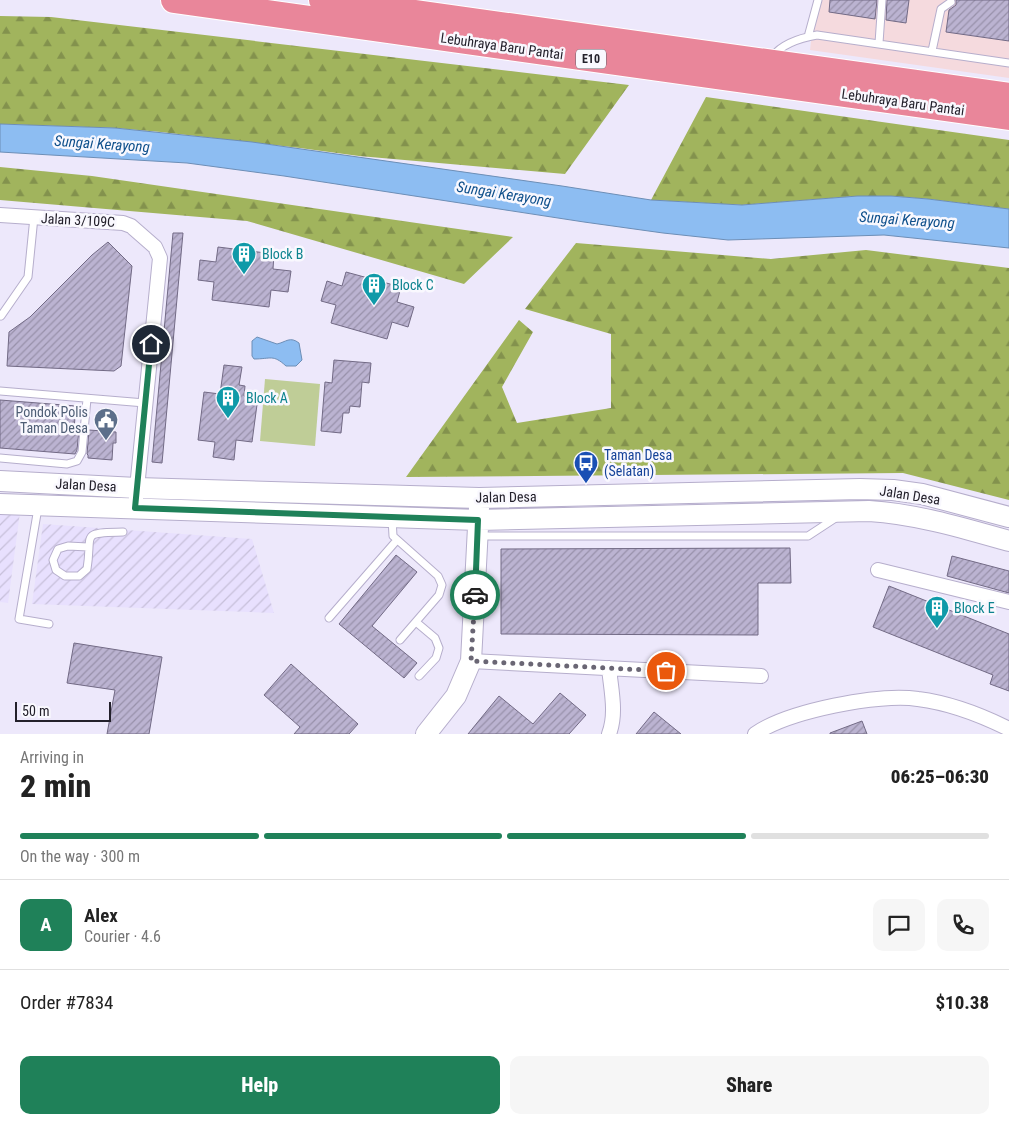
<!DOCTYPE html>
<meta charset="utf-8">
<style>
body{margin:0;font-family:"Roboto Condensed",sans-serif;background:#f6f6f6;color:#222;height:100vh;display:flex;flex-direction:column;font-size:19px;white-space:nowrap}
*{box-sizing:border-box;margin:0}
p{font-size:16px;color:#767676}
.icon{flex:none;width:28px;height:28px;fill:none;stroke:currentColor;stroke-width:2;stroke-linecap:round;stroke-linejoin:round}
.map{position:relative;height:734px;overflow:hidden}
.details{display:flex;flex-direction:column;background:#fff;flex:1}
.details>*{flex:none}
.scale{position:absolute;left:15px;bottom:12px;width:96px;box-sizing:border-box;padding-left:5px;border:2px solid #23202b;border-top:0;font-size:14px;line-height:18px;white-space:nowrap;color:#23202b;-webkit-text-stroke:4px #f9f8fe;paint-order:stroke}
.pin{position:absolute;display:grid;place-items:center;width:42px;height:42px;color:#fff;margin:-21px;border:2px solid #fff;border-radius:50%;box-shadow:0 1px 5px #0007}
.courier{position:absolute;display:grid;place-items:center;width:50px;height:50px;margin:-25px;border:4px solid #1f8159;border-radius:50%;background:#fff;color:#222;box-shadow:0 1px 6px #0007}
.head em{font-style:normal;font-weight:800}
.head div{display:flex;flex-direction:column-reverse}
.head{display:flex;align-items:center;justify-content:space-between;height:85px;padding:0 20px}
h1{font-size:32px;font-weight:800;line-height:38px}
.bar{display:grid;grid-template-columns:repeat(4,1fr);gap:8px 5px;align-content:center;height:60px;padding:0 20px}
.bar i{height:6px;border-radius:4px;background:#e0e0e0}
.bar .on{background:#1f8159}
.bar p{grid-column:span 4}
.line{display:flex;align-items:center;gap:12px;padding:0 20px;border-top:1px solid #e0e0e0}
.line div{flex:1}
.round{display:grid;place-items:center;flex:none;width:52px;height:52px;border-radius:10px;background:#f6f6f6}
.button{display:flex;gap:10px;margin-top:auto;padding:10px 20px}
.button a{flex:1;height:58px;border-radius:10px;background:#1f8159;color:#fff;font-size:20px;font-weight:800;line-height:58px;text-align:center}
.button a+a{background:#f6f6f6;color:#222}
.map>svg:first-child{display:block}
.commercial{fill:#f5dade}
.industrial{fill:url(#industrial-furrows)}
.forest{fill:url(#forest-firs)}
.park{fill:#bfcd97}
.water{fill:#8dbdf2;stroke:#6d8eb6}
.building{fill:url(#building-hatch);stroke:#726a85}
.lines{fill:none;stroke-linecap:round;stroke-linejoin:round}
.lane-casing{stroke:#b6aecc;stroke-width:9}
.street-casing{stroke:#b6aecc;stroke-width:16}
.secondary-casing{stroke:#b6aecc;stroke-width:22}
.highway-casing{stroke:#fff;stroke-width:28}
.lane{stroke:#fff;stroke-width:7}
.street{stroke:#fff;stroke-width:14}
.secondary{stroke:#fff;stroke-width:20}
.highway{stroke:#e9869a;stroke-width:26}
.done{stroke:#6a6674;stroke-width:5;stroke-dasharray:0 9}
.route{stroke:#1f8159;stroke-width:6}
.labels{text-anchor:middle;stroke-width:5;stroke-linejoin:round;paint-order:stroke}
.shield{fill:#f9f8fe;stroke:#63616a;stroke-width:1}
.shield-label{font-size:12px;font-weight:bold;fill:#23202b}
.street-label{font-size:14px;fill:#23202b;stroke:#f9f8fe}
.culture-label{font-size:14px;fill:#0d838f;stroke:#f9f8fe;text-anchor:start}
.service-label{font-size:14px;fill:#4e5e75;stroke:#f9f8fe;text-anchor:end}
.transit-label{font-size:14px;fill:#164399;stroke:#f9f8fe;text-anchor:start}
.water-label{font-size:15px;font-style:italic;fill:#0e4f8b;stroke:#f9f8fe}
</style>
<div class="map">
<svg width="1009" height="734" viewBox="0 0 1009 734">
<defs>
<pattern id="industrial-furrows" width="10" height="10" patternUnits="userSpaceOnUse" patternTransform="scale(1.25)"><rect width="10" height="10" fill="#e8e0fe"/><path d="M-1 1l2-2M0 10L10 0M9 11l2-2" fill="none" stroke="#c7c0da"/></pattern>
<pattern id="forest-firs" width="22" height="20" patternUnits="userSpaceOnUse" patternTransform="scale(1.25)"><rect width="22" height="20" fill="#a1b45d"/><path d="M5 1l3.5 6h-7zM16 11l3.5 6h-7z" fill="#83924d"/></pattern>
<pattern id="building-hatch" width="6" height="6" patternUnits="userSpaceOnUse" patternTransform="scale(1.25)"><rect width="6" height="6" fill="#bbb3d1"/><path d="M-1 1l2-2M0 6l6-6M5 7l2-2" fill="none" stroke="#9891aa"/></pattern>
</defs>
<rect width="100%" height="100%" fill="#ede8fb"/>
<!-- commercial -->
<path class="commercial" d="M821,0H1009V78L810,50L812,32Z"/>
<!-- industrial -->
<path class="industrial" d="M0,512H20L8,603L0,602Z
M43,524L252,539L274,613L32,604Z"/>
<!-- forest -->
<path class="forest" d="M0,16L51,17L629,85L565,174L359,156L300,148L161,132L115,128L0,124Z
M706,97L1009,140V209L928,199L891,196H858L742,205L651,200Z
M0,167L92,176L513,237L464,284L247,221L0,200Z
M576,243L771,259L866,250L1009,268V500L903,473L406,477L519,320L533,332L502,387L517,423L611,408V334L525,309Z"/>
<!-- park -->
<path class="park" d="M265,379L320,384L315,446L260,441Z"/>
<!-- water -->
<path class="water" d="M0,124L115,128L252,142L562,186L651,200L742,205L858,196H891L928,199L1009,209V248L884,235L728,240L663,233L584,222L284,176L187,163L0,152Z
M257,337L277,344C286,342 290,336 299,343L302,360L296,366H286C273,354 271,359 254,359L252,356V341Z"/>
<!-- building -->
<path class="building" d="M830,0H877L875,19L829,12Z
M887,0H909L906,23L886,20Z
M956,0H1009V41L946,32L949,10L956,5Z
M173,233H183L162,463L152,462Z
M108,242L132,266L121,366L114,371L7,366L9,332L30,317L92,255Z
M218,247L274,254L273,269L291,271L288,292L271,290L269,307L212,300L214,282L198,280L200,260L216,262Z
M346,272L401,287L397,302L414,307L408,327L392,322L387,339L331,323L336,305L321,301L327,281L342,286Z
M334,360L371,363L369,383L362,382L360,407L350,406L349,413H343L341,433L321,431L325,382L332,383Z
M224,365L242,367L239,385L245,386L244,396L258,397L252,442L236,440L234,460L213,457L215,442L198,440L204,392L220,394Z
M0,400L76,406L74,429H79L77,450L75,454L0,448Z
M89,430L116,432V443H113L112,460L88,458V455L87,454Z
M790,548L791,583H758V635L501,634V549Z
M396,555L417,572L372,626L417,663L404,678L339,624Z
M952,556L1009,571V593L947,576Z
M889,586L1009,634V691L990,684L993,675L873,627Z
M74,643L162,657L149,734H107L115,690L67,683Z
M291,664L358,724L349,734H294L300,727L264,695Z
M560,693L586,715L569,734H468L499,696L533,724Z
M654,712L681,734H636Z
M862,721L867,734H830V733Z"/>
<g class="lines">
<defs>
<path id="lane" d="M808,37L818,0
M879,43L882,0
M932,51L941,9L951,2
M773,56C783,43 800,38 817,35L1009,63
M1,316L28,277L34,217
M0,391L145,403
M0,458L67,464L77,461L82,452L87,399
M38,508L19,619L49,624
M392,518L393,536L438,576L442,585L439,595L400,640
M479,536H808L837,517
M88,547L68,546L58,549L53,560L56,570L65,576H79L87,569C93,533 79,533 123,532
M329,618L397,540
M416,622L435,638L439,648L436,658L419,676"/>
<path id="street" d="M0,215L123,223L131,226L155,247L160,258L135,508
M878,570L1009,602
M471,661L761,676
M609,668C611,690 617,713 609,734
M755,734C788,711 879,693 918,699C950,703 981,715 1009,729"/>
<path id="secondary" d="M0,481L137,488L479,498L860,489L893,490L922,494L1009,517
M0,504L478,520L869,511C917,514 963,528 1009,541
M426,734L456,696L471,661L479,508"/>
<path id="highway" d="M174,0L1009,117
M322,0L1009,96"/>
</defs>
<!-- lane casing -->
<use href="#lane" class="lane-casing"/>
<!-- street casing -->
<use href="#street" class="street-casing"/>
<!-- secondary casing -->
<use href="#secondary" class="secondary-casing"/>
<!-- highway casing -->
<use href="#highway" class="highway-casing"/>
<!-- lane -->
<use href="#lane" class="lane"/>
<!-- street -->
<use href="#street" class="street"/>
<!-- secondary -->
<use href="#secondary" class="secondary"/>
<!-- highway -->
<use href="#highway" class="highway"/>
</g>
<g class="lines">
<!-- done -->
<path class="done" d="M475,595L471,661L666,671"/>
<!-- route -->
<path class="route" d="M151,344L135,508L478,520L475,595"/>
</g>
<!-- icons -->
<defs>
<symbol id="building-pin" viewBox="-11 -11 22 30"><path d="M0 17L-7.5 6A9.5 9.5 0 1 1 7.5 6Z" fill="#0f9aa8" stroke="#f9f8fe"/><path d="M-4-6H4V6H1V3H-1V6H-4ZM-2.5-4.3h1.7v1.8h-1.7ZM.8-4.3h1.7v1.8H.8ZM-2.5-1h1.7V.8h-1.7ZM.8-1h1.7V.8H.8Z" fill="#fff"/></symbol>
<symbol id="civic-pin" viewBox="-11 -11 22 30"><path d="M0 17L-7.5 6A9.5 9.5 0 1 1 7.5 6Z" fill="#5c6f8a" stroke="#f9f8fe"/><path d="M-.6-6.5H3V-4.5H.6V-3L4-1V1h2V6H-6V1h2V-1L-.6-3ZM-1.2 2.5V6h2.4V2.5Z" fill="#fff"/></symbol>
<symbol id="bus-pin" viewBox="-11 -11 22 30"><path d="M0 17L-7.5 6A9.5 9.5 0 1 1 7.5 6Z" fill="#1a4fb4" stroke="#f9f8fe"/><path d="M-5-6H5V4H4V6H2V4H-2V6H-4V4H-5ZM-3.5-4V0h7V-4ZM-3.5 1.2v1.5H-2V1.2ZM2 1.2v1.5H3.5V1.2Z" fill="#fff"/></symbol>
</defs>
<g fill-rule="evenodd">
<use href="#building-pin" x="230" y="240" width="28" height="38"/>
<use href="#building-pin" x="360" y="271" width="28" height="38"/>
<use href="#building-pin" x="214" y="384" width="28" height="38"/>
<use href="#civic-pin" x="92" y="406" width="28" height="38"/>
<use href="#bus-pin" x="572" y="449" width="28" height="38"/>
<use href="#building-pin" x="923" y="594" width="28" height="38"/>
</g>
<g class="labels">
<!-- shield labels -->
<rect class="shield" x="576" y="49.5" width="30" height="19" rx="4"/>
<g class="shield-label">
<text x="591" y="63">E10</text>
</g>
<!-- street labels -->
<g class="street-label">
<text transform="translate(502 46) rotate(8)" y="5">Lebuhraya Baru Pantai</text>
<text transform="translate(903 102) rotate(8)" y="5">Lebuhraya Baru Pantai</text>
<text transform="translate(78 220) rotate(3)" y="5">Jalan 3/109C</text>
<text transform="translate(86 485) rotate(3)" y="5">Jalan Desa</text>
<text transform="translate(910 495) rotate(9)" y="5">Jalan Desa</text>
<text transform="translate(506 497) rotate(-1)" y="5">Jalan Desa</text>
</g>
<!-- culture labels -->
<g class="culture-label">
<text x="262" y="259">Block B</text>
<text x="392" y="290">Block C</text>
<text x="246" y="403">Block A</text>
<text x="954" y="613">Block E</text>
</g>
<!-- service labels -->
<g class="service-label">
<text x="88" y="417">Pondok Polis<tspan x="88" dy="16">Taman Desa</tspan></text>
</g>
<!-- transit labels -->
<g class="transit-label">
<text x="604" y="460">Taman Desa<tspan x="604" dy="16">(Selatan)</tspan></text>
</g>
<!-- water labels -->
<g class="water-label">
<text transform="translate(102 144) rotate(4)" y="5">Sungai Kerayong</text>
<text transform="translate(504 194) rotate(9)" y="5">Sungai Kerayong</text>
<text transform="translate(907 220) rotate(4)" y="5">Sungai Kerayong</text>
</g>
</g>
</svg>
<div class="scale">50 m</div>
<div class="pin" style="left:666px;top:671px;background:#ea580c"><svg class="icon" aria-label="bag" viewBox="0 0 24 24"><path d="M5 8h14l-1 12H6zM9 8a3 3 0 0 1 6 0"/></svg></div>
<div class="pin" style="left:151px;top:344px;background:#1f2937"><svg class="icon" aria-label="home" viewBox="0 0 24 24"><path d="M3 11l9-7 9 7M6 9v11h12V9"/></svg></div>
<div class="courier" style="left:475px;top:595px"><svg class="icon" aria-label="car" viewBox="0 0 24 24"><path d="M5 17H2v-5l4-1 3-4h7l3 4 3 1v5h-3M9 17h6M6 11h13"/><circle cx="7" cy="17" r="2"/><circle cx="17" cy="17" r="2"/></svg></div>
</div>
<section class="details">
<div class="head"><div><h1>2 min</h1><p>Arriving in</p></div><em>06:25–06:30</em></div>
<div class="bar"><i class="on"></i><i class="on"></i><i class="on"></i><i></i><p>On the way · 300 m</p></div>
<div class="line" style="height:90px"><b class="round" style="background:#1f8159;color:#fff">A</b><div><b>Alex</b><p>Courier · 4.6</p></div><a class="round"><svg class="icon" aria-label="chat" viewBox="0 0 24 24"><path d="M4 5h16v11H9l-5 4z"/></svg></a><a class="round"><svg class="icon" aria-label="phone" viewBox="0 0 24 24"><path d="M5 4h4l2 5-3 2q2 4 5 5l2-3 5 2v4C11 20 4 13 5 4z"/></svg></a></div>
<div class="line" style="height:65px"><div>Order #7834</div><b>$10.38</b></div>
<div class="button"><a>Help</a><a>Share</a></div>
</section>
